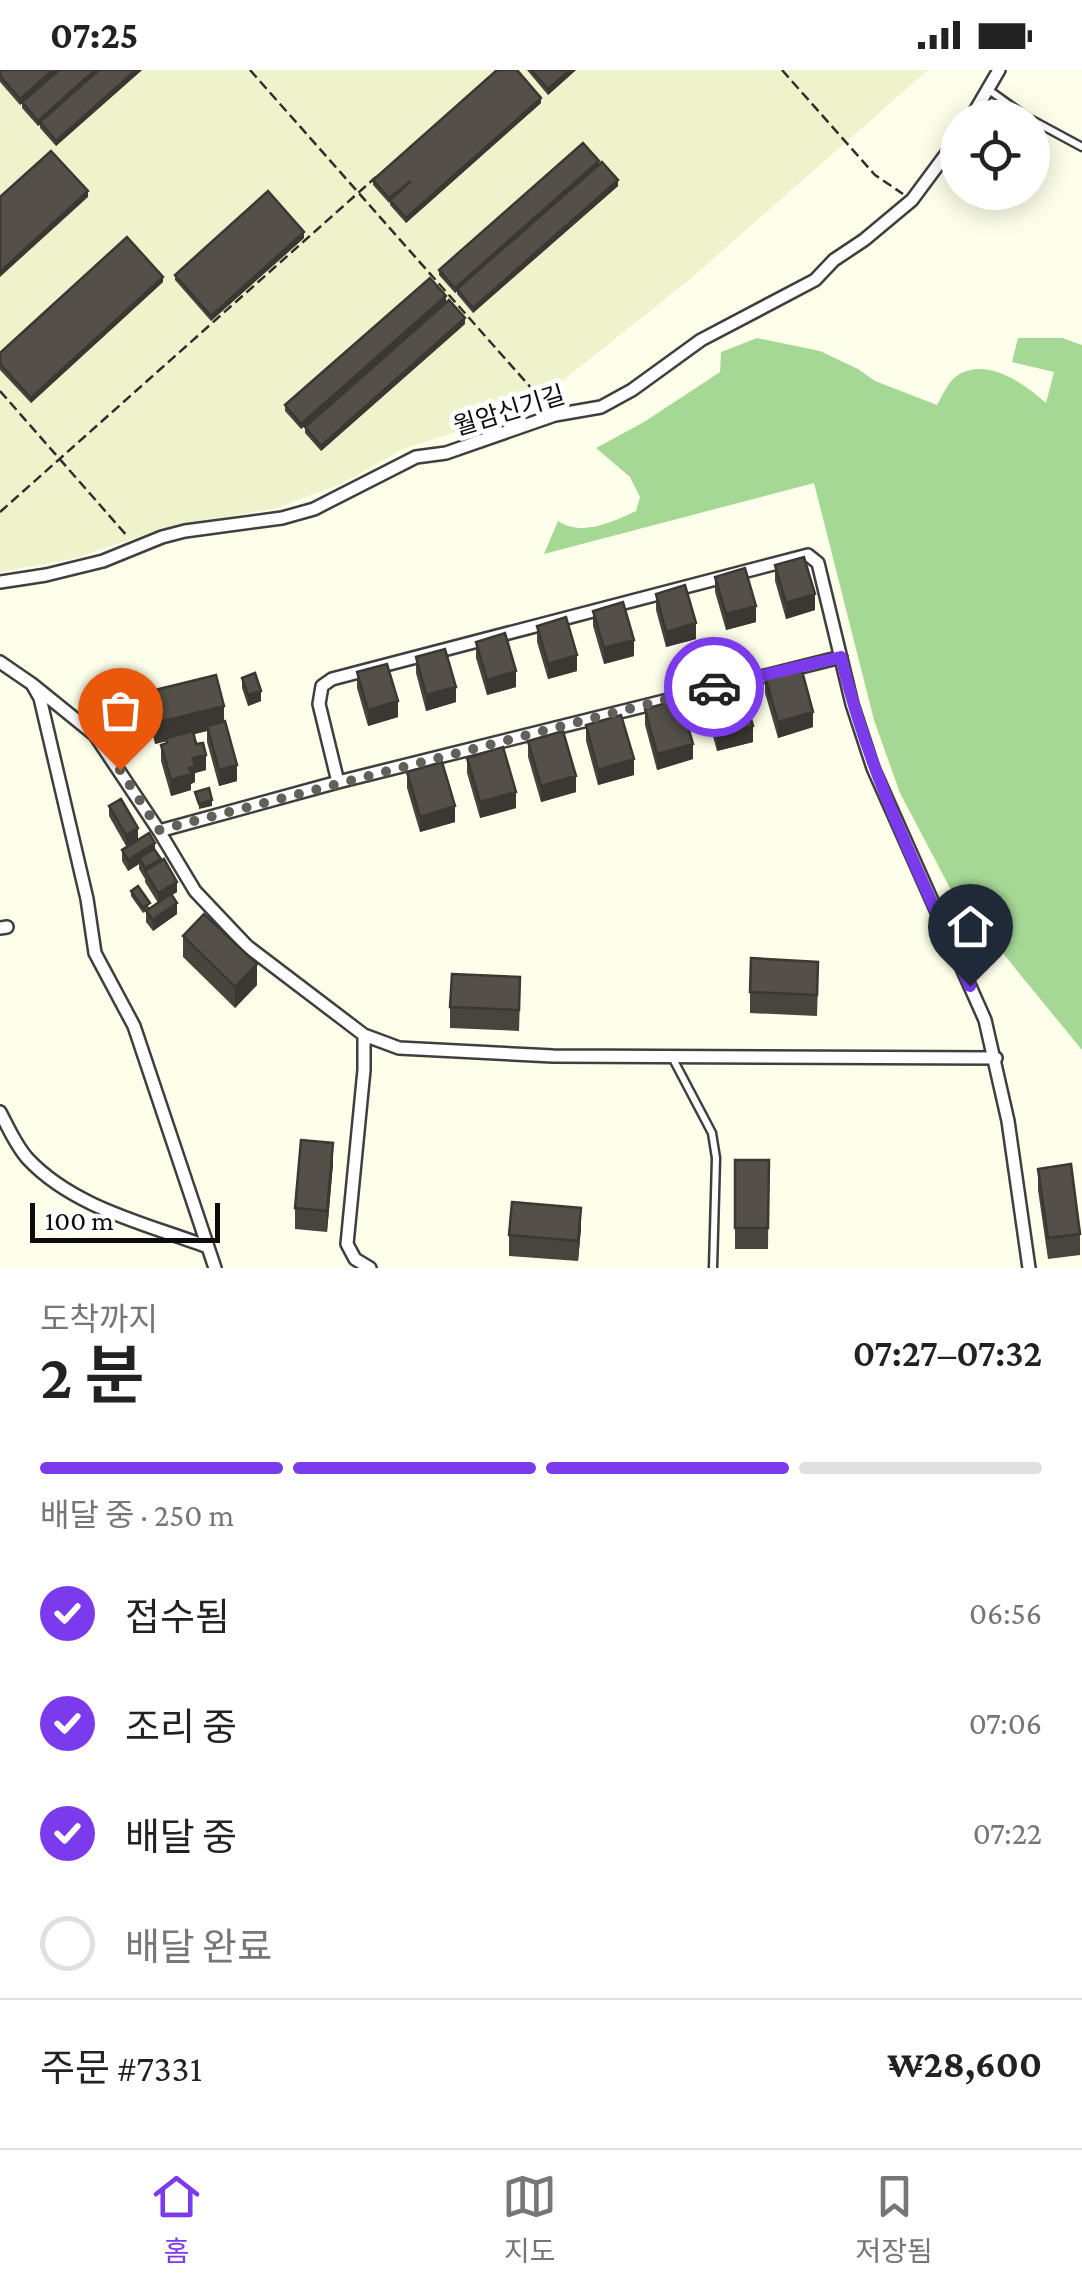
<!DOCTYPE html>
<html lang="ko">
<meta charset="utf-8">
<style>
body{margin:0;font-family:"Crimson Pro","Noto Sans KR",serif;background:#f2f2f2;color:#222;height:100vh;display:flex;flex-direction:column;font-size:38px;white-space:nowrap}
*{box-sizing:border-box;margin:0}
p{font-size:32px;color:#767676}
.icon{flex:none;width:55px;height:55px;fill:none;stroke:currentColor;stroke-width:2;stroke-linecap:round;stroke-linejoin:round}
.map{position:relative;height:1198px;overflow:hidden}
.details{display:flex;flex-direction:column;background:#fff;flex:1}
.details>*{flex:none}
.buttons{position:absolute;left:940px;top:30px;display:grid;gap:20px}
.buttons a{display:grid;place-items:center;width:110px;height:110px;border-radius:50%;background:#fff;box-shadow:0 5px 25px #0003;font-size:50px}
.scale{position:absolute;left:30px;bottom:25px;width:190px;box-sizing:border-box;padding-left:10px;border:5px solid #0c0c0c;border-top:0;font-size:28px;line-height:35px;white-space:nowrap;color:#0c0c0c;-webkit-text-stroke:8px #fff;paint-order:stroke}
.pin{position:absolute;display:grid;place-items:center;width:85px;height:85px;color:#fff;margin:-102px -42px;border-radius:50% 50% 50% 0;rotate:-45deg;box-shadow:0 0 10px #0007}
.pin .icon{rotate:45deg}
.courier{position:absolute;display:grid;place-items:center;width:100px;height:100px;margin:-50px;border:8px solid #7c3aed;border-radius:50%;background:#fff;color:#222;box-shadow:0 2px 12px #0007}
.headline em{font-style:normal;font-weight:600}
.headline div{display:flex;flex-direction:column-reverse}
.headline{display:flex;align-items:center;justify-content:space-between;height:170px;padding:0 40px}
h1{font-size:65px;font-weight:600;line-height:75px}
.bar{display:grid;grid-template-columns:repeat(4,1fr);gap:15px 10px;align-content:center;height:120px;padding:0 40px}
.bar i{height:12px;border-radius:8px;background:#e0e0e0}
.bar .selected{background:#7c3aed}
.bar p{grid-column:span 4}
.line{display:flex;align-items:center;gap:25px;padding:0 40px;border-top:2px solid #e0e0e0}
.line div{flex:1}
ol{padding:0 40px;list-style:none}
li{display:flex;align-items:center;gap:30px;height:110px}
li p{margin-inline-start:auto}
li .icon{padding:10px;border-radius:50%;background:#7c3aed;color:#fff;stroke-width:4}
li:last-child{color:#767676}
li i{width:55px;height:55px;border:5px solid #e0e0e0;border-radius:50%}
.status{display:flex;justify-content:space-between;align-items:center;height:70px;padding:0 50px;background:#fff;direction:ltr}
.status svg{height:28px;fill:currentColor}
.tab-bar{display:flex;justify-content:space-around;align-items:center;height:140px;border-top:2px solid #e0e0e0;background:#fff;font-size:28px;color:#767676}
.tab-bar a{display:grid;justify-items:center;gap:5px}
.tab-bar .selected{color:#7c3aed}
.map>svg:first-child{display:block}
.farmland{fill:#eef3cc}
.forest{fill:#a6d895}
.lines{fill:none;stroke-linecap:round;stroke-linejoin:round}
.service-casing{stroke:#3f3f3f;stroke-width:11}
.minor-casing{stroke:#3f3f3f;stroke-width:16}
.path{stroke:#2e2e2e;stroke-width:2.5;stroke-dasharray:10 5;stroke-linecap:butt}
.service{stroke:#fff;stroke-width:6}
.minor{stroke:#fff;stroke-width:11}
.wall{fill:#48443e}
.shaded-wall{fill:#3b3732}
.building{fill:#544f48;stroke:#3b3732;stroke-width:2.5}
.done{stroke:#61615a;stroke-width:10;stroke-dasharray:0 18}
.route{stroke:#7c3aed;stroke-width:12}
.labels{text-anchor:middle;stroke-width:10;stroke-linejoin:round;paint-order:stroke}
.street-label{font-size:25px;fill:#0c0c0c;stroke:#fff}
</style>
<div class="status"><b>07:25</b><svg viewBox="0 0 49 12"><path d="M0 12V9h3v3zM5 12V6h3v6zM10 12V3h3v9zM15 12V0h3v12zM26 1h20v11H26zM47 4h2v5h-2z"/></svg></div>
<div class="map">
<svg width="1082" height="1198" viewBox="0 0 1082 1198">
<rect width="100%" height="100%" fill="#feffea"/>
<!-- farmland -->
<path class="farmland" d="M0,0H928L689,210L527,339L403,379L341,414L276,438L159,460L72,489L0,502Z"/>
<!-- forest -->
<path class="forest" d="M757,268L820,281L858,299L875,311L937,335C942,326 947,315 954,308C984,284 1025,314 1046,333L1054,302L1012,292L1018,268H1062L1082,275V980L951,820L900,723L874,650L814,413L544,484L558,451C582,467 612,452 636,441L640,427L630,407L596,378L644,352L720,302L721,282Z"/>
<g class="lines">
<defs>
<path id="service" d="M989,20L1028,48
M1032,50L1082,77
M672,987L712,1063L716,1088L713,1198"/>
<path id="minor" d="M971,48L999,0
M0,512L46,505L103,491L162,467L185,461L282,448L314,439L416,387L446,383L555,345L601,337L632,320L701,270L815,210L834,190L864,170L912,130L958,68
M0,592L32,614L40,628L87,829L95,883L134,956L215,1198
M32,614L95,665L159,761L195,821L247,876L364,965L399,978L553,986L996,988
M338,712L319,634L322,616L332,609L808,485L818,493L852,634L873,698L985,950L1008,1051L1029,1198
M159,761L338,712L841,587
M0,858L7,857
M364,965V1000L347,1174L355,1189L370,1198
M0,1042C8,1057 16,1076 28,1089C74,1138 147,1154 208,1177"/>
</defs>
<!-- service casing -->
<use href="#service" class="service-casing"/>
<!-- minor casing -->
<use href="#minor" class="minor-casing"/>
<!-- path -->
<path class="path" d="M250,0L547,336
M782,0L875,105L903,124
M0,321L128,467
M0,442L376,107"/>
<!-- service -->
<use href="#service" class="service"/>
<!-- minor -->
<use href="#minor" class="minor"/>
</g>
<!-- wall -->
<path class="wall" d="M0,0H142L56,76L40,58V55L38,56L22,38V33L20,35L0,12Z
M527,0H576L548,25Z
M541,33L406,153L390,135V132L389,133L373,115V110Z
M599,94L618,116L473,243L457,224V221L455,223L439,205V200Z
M304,168L211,251L175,210V205Z
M163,212L31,333L0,300V283Z
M446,232L301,359L285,341V335Z
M465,254L321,381L305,363V357Z
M775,495L815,540L786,549L775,511Z
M715,507L756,552L726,560L715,522Z
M656,524L696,569L666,577L656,540Z
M593,541L634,586L604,594L593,556Z
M537,556L577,601L548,609L537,572Z
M476,572L516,617L487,625L476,588Z
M416,587L456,632L426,641L416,603Z
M357,602L398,647L368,656L357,618Z
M765,607L813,657L778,668L765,623Z
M242,608L261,631L248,636L242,618Z
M705,621L753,672L717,681L705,637Z
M147,622L224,652L237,711L219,716L207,672V661L194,664L206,700L195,703V712L191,714V720L171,726L161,691V675L166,674V671L155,674L147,643Z
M645,639L693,689L657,700L645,655Z
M586,655L634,705L598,715L586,671Z
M528,671L576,722L541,732L528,687Z
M467,688L516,738L480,748L467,703Z
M407,702L455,752L420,762L407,718Z
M109,736L138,769L126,776L109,746Z
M122,780H155L177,822L172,825L177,844L153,861L146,852V841L158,833L145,812V809L139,799V794L128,801L122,791Z
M131,821L150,838L143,843L131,826Z
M183,866L257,915L235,938L183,887Z
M818,913L817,946L750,943V922Z
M520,928L519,961L450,958V937Z
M735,1090H769L768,1179H735Z
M333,1094L327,1162L295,1159V1138Z
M1038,1099L1080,1164V1185L1048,1189L1038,1120Z
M581,1158L578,1191L509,1186V1165Z"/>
<!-- shaded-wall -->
<path class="shaded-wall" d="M53,0H59L20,35V29Z
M95,0H101L38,56V51Z
M136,0H142L56,76V71Z
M570,0H576L548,25V19Z
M541,28V33L406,153V148Z
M599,91V96L455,223V218Z
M618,110V116L473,243V238Z
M88,121V127L0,207V202Z
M304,162V168L211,251V246Z
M163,207V212L31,333V328Z
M446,226V232L301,359V354Z
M465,248V254L321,381V376Z
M815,524V540L786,549V533Z
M756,536V552L726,560V544Z
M696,553V569L666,577V562Z
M634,570V586L604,594V578Z
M577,585V601L548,609V594Z
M516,601V617L487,625V610Z
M456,617V632L426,641V625Z
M261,621V631L248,636V625Z
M398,631V647L368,656V640Z
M224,636V656H207V661L155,674V653Z
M813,642V657L778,668V652Z
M753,656V672L717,681V666Z
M693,674V689L657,700V684Z
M206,685V700L195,703V712L191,714V720L171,726V710L189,698L193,688Z
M634,689V705L598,715V700Z
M237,695V711L219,716V700Z
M576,706V722L541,732V716Z
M516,722V738L480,748V732Z
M212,730V736L199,739V734Z
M455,736V752L420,762V747Z
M138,758V769L126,776V765Z
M155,773V784L139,788V794L128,801V790Z
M177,812V822L158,834V823Z
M177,833V844L153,861V850Z
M257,894V915L235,938V917Z
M333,1073V1094L327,1162V1141Z
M581,1138V1158L578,1191V1171Z"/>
<!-- building -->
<path class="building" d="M0,0H53L20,29L0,6Z
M59,0H95L38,51L22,32Z
M99,0H136L56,71L40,52Z
M497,0H517L541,28L406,148L390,130L411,111L389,128L373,110Z
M531,0H570L548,19Z
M583,73L599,91L455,218L439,200Z
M51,81L88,121L0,202V127Z
M602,92L618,110L473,238L457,219Z
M268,121L304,162L211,246L175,205Z
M127,167L163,207L31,328L0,294V283Z
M430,208L446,226L301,354L285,335Z
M449,230L465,248L321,376L305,357Z
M804,487L815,524L786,533L775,495Z
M745,498L756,536L726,544L715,507Z
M685,515L696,553L666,562L656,524Z
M623,532L634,570L604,578L593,541Z
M566,547L577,585L548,594L537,556Z
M505,563L516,601L487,610L476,572Z
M445,579L456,617L426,625L416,587Z
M387,594L398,631L368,640L357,602Z
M801,597L813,642L778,652L765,607Z
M255,603L261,621L248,625L242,608Z
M216,605L224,636L155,653L147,622Z
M740,611L753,656L717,666L705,621Z
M680,629L693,674L657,684L645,639Z
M621,645L634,689L598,700L586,655Z
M225,651L237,695L219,700L207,656Z
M193,661L196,674L203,673L206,685L193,688L195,697L189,698L191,704L171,710L161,675L167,673L166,668Z
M563,661L576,706L541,716L528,671Z
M503,677L516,722L480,732L467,688Z
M442,692L455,736L420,747L407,702Z
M209,718L212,730L199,734L195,722Z
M121,729L138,758L126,765L109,736Z
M149,763L155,773L128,790L122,780Z
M154,779L161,789L145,798L139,788Z
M164,789L177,812L158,823L145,801Z
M138,816L150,833L143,838L131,821Z
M171,824L177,833L153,850L146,841Z
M204,844L257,894L235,917L183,866Z
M751,888L818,892L817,925L750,922Z
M452,904L520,907L519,940L450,937Z
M301,1070L333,1073L327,1141L295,1138Z
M735,1090H769L768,1158H735Z
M1071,1094L1080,1164L1048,1168L1038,1099Z
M512,1132L581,1138L578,1171L509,1165Z"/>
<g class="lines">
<!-- done -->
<path class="done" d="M120,700L159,760L714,617"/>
<!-- route -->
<path class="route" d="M714,617L841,587C868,703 922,809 970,916"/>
</g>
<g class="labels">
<!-- street labels -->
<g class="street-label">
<text transform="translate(509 340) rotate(-17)" y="9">월암신기길</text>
</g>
</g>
</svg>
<div class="buttons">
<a><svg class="icon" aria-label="locate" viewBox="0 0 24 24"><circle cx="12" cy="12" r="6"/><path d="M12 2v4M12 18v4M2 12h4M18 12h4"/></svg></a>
</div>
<div class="scale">100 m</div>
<div class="pin" style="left:120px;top:700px;background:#ea580c"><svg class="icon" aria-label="bag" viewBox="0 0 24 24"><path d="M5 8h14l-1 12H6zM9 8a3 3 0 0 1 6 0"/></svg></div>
<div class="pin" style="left:970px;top:916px;background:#1f2937"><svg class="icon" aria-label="home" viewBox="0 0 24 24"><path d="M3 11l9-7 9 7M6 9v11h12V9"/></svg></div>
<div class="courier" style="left:714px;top:617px"><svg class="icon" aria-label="car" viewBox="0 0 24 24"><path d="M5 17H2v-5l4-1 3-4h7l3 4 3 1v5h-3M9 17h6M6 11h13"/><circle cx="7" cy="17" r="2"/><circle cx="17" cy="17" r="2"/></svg></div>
</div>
<section class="details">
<div class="headline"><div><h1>2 분</h1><p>도착까지</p></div><em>07:27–07:32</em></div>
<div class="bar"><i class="selected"></i><i class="selected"></i><i class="selected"></i><i></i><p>배달 중 · 250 m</p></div>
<ol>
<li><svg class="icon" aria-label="check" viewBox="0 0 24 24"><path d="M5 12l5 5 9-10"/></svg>접수됨<p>06:56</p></li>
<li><svg class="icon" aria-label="check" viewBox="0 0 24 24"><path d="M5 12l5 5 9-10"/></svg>조리 중<p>07:06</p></li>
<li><svg class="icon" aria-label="check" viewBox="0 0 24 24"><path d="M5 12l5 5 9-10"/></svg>배달 중<p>07:22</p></li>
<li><i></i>배달 완료</li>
</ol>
<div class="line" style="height:130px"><div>주문 #7331</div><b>₩28,600</b></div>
</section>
<nav class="tab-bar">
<a class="selected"><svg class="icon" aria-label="home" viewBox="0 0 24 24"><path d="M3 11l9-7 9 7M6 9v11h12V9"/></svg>홈</a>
<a><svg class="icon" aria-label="map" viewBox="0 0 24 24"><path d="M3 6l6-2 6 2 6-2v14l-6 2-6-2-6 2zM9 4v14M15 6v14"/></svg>지도</a>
<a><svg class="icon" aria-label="saved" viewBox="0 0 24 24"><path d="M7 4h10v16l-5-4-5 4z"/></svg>저장됨</a>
</nav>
